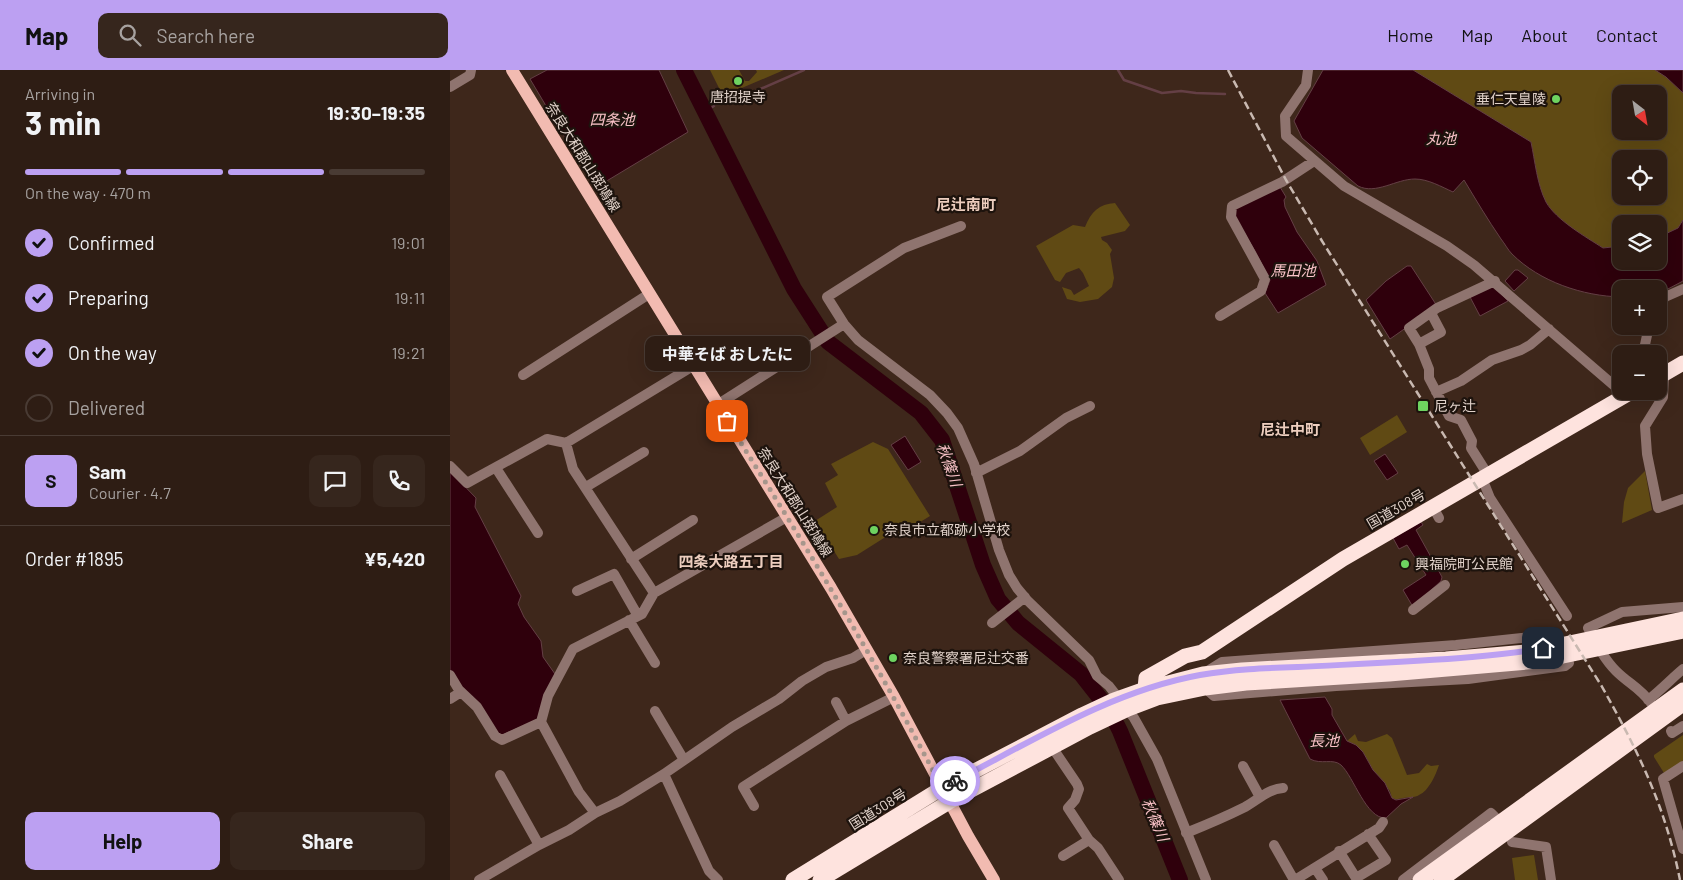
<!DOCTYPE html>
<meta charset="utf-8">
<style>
body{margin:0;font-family:Barlow,"Noto Sans JP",sans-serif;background:#36261d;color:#f1f3f6;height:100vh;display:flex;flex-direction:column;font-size:19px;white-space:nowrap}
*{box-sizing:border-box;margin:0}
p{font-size:16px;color:#a7a2a0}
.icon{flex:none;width:28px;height:28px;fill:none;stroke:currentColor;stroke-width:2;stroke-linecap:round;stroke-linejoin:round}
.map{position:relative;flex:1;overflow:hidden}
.drawer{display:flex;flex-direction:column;background:#2e1d14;width:450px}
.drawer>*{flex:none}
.needle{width:32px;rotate:149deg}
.buttons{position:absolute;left:1162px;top:15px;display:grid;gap:10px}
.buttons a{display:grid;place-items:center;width:55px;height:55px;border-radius:10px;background:#2e1d14;box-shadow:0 5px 20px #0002,0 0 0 1px #493b34;font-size:25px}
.pin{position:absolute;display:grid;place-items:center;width:42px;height:42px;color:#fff;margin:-21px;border-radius:10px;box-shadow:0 2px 8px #0006}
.courier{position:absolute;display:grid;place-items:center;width:50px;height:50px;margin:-25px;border:4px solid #bca0f2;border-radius:50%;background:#fff;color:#222;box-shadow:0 1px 6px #0007}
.bubble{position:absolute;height:35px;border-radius:10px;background:#2e1d14;box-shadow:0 5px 20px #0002,0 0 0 1px #493b34;font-size:16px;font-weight:700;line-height:35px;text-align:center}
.head em{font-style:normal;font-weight:700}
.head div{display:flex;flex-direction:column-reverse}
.head{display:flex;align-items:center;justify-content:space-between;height:85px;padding:0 25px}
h1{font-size:32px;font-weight:700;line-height:38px}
.bar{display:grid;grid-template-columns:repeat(4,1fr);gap:8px 5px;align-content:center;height:60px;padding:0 25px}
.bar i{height:6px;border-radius:4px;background:#493b34}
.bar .current{background:#bca0f2}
.bar p{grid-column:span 4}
.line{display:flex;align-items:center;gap:12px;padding:0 25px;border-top:1px solid #493b34}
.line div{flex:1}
.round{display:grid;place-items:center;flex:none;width:52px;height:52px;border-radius:10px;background:#36261d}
ol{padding:0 25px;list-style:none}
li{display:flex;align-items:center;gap:15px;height:55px}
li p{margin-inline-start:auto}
li .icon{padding:5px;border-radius:50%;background:#bca0f2;color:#111;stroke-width:4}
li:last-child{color:#a7a2a0}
li i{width:28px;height:28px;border:2px solid #493b34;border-radius:50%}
.action{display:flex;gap:10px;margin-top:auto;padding:10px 25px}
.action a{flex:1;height:58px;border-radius:10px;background:#bca0f2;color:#111;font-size:20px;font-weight:700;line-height:58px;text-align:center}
.action a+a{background:#36261d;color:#f1f3f6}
header{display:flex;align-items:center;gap:30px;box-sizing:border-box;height:70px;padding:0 25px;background:#bca0f2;color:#111}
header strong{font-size:24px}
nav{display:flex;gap:28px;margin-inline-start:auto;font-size:18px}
.search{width:350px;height:45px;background:#36261d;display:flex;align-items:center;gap:12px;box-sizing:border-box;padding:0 18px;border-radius:10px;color:#a7a2a0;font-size:19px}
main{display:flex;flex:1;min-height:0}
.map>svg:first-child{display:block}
.green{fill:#604a14;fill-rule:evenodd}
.water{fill:#2f000c;stroke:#643f45}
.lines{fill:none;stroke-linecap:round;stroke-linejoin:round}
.stream{stroke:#643f45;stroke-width:2.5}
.river{stroke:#2f000c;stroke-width:16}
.street{stroke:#8f746f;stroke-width:10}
.primary{stroke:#f2bbb1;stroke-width:12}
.highway{stroke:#fee3de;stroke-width:15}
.rail{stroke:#c9b9b1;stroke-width:2.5;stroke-dasharray:8 4;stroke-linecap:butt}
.done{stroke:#a7968c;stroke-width:5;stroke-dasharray:0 9}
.route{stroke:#bca0f2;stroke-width:6}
.poi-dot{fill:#6ed360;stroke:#1d130d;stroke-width:2}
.labels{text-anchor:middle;stroke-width:4.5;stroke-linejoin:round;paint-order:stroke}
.poi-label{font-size:14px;fill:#e0d1c9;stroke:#1d130d;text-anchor:start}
.street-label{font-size:14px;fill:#e0d1c9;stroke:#1d130d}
.water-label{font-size:15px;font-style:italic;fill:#f9c2c7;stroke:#1d130d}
.neighbourhood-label{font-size:15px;font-weight:bold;fill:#eccdbe;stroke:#1d130d}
</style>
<header>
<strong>Map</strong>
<div class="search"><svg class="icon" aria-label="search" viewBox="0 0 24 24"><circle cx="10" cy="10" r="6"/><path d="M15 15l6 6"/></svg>Search here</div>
<nav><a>Home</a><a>Map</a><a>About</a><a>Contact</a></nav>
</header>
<main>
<section class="drawer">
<div class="head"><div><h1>3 min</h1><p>Arriving in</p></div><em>19:30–19:35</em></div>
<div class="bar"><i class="current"></i><i class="current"></i><i class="current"></i><i></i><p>On the way · 470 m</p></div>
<ol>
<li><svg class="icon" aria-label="check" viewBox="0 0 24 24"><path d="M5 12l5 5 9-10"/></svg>Confirmed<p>19:01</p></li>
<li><svg class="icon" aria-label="check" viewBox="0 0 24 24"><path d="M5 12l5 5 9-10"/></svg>Preparing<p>19:11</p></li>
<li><svg class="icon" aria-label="check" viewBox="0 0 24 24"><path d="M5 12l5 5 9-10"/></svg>On the way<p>19:21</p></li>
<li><i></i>Delivered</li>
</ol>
<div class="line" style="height:90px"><b class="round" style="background:#bca0f2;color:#111">S</b><div><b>Sam</b><p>Courier · 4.7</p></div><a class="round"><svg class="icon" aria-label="chat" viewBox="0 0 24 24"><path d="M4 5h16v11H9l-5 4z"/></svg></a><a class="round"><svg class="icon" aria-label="phone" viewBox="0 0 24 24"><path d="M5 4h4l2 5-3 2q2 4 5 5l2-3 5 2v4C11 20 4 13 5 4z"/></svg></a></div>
<div class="line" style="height:65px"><div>Order #1895</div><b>¥5,420</b></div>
<div class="action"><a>Help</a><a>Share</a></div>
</section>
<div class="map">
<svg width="1233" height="810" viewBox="0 0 1233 810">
<rect width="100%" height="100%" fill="#3e271b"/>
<!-- green -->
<path class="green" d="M260,0H289L295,11H299L307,2L306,0H334L273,26Z
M963,0H1205L1216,7L1233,23V150L1228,158L1209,167V154H1171V176L1153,178C1136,167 1106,150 1096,132C1087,114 1085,91 1081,72ZM1171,24H1209V61H1171ZM1171,89H1209V126H1171Z
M665,133L680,155L675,161L651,167L652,170L657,173L662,180L660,184L664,208L662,217L648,229L630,232L617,229L612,217L621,220L624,225L639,216L633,203L629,198L616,203L610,212L605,210L586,176L623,155L635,157C641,142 649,134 665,133Z
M947,345L957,362L920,385L910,368Z
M423,372L438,379L480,446L449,465L445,461L407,485L389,489L365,451L387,437L375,413L388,405L381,394Z
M1195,401L1202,440L1172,453L1174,432L1178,418Z
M905,664L908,671L916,672L937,664L942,668L957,705L969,703L977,694L981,696L989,695C986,704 979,721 969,725C965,728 958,727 953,728C948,729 946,730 942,728L940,721L923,700L913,682L897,671Z
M1233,665V692L1214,703L1204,687V685Z
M1084,785L1088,810H1065L1062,788Z"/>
<!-- water -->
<path class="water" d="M97,0H209L238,62L145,118L80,9Z
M873,0H963L1081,72C1085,91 1087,114 1096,132C1106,150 1136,167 1153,178L1171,176V191H1209V167L1228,158L1233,150V211L1216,220L1209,221V219H1171V227C1133,226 1090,212 1062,184C1058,180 1055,174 1051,169C1038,150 1026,130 1014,110L1003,122C992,117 978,109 965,109C946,109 926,125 908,116L852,68L844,51Z
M1205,0H1233V23L1216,7Z
M830,117L836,127L834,130L835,137L847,162L867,191L876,215L828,243L815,223L820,210L805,181L784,146L787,136Z
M957,196H961L987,236L940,269L916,230L936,211Z
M1065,200H1068L1078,208L1064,221L1055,211Z
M1043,216L1058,231L1030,246L1020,227Z
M455,366L471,392L458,400L441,375Z
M935,384L948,403L937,410L924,391Z
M0,401L26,428L25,437L71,526L68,534L74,547L91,571L93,587L105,604L87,650L52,665L47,664L10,617L0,601Z
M971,452L973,455L966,460L992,507L991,511L963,537L953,520L976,505L957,475L949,479L943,468Z
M875,627L882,639V645L897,671L906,675L913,682L923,700L935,713L942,728L946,730L963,727L951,734L936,748C916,749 904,707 891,695C883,688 871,695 860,689L830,630Z"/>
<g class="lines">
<!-- stream -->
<path class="stream" d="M668,0L674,10L712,23L731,21L746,23L775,24
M278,29L286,24H299L354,0
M254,42L264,36"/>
<!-- river -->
<path class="river" d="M234,0L344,219L378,272L471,343L492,370L533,495L548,529L568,553L631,604L660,641L670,661L730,810"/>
<!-- street -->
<path class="street" d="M858,0L856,15L835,46L836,66L894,116L997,176L1024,195L1175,325
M0,17L20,5L21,0
M511,156L454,178L377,227L394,254L408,270L480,325L497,343L508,358L524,394L549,480L559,505L567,518L577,530L639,590L647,606L659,616L684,648L707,689L756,810
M1209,236L1215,227L1233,219
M770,246L811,221L815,209L781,147L782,136L832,112L864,91
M969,274L991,262L981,243
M1193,284L1199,256
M1214,304L1213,327L1195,356L1197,384L1208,438L1233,429
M73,305L199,224
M986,322L1011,311L1042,290L1071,280L1080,275L1099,259
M267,335L394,254
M116,373L123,399L204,523
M0,396L17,413L97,369L116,373L243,296
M46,398L88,463
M526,403L570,381L616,348L640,336
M1038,405L1021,378L1022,371L1011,350L999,346L979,308V299L969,274L959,258L987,238L1045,211
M1032,408L1040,428L1117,546
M136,417L194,382
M983,437L989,448
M181,489L243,450
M127,521L164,504L188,546
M963,540L995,515
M179,550L205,593
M542,553L575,527
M0,605L9,620L27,637L45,666L52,670L91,652L98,626L123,579L192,544L204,523L337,447
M755,618L764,626L886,616L1018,609L1115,596L1119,593L1100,565L1006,575L772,592L756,602
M0,629L11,622
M1198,630C1211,620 1221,609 1233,599
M386,632L396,651
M1201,633C1189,617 1179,614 1166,601C1154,589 1146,573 1138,558L1172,542L1233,537
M205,641L234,690
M91,652L129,722L145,743
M1221,661L1222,663L1233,656
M602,677L627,714L629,719L625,730L618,738L639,770L613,786
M793,696L810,727
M1233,696L1213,709L1233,779
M214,704L259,801L268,810
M50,705L89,775
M304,736L293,717L396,651L444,627
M736,763C756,755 775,747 795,737C808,730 818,719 833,718
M639,770L648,778L669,810
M1062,772L1096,777L1101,810
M824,775L844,810
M889,781L906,808L936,790L918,764
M865,798L873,810
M29,810L89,775L119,760L145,743L170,731L214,704L282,657L329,629L352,611L376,597L403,588L416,580
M845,810L929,758L933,752
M953,810L1041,743L1045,747"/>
<!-- primary -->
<path class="primary" d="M62,0L381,518L444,627L518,766L544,810"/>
<!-- highway -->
<path class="highway" d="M1209,307L1233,293
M695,619L696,608L735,586L752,582L893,489L1183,321
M343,810L492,718L632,645L664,630L695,619L753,604L792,600L996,589L1077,582L1233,549
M370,810L499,732L640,657L678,639L707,628L755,618L796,613L939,604L1089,591L1233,561
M970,810L1233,620
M991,810L1233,634"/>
<!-- rail -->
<path class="rail" d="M778,0L836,110L872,171L1151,615C1188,681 1215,735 1230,810"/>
</g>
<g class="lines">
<!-- done -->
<path class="done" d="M277,351C353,471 427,592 492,718L505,711"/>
<!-- route -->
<path class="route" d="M505,711C584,670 662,621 750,605C783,599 816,598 848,597C906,594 964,592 1022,587C1046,585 1070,583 1093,578"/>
</g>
<!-- markers -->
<g class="poi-dot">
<circle cx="288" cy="11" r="5"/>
<circle cx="1106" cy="29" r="5"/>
<rect x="967" y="330" width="12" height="12" rx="2.5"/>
<circle cx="424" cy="460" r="5"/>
<circle cx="955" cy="494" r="5"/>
<circle cx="443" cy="588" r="5"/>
</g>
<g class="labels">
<!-- poi labels -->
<g class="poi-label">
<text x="288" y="32" text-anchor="middle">唐招提寺</text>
<text x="1096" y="34" text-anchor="end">垂仁天皇陵</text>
<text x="984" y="341">尼ヶ辻</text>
<text x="434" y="465">奈良市立都跡小学校</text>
<text x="965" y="499">興福院町公民館</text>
<text x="453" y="593">奈良警察署尼辻交番</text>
</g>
<!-- street labels -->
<g class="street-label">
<text transform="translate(133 87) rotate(58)" y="5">奈良大和郡山斑鳩線</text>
<text transform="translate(345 432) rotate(58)" y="5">奈良大和郡山斑鳩線</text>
<text transform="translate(946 439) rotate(-30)" y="5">国道308号</text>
<text transform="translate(428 739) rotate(-32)" y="5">国道308号</text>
</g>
<!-- water labels -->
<g class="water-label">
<text x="162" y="55">四条池</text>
<text x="991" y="74">丸池</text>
<text x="843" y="206">馬田池</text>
<text transform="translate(499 395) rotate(70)" y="5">秋篠川</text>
<text x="874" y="676">長池</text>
<text transform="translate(705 750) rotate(67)" y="5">秋篠川</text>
</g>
<!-- neighbourhood labels -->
<g class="neighbourhood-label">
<text x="516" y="140">尼辻南町</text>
<text x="840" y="365">尼辻中町</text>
<text x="281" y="497">四条大路五丁目</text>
</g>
</g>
</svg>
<div class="buttons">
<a><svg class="needle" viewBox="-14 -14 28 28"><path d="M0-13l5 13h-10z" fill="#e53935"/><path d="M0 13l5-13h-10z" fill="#a7a2a0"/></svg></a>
<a><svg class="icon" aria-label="locate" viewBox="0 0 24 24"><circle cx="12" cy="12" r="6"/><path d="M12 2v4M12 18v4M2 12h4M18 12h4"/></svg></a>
<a><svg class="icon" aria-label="layers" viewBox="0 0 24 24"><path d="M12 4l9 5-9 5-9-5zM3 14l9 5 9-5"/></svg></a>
<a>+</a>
<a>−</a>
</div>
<div class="pin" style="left:277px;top:351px;background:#ea580c"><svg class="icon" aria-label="bag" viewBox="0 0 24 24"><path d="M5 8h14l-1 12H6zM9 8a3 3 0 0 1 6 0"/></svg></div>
<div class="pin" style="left:1093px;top:578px;background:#1f2937"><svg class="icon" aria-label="home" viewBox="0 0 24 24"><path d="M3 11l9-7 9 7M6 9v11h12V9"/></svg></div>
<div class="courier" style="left:505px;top:711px"><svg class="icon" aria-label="bike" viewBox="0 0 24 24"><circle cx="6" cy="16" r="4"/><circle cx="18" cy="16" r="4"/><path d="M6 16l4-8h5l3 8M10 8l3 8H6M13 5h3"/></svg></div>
<div class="bubble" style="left:195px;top:266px;width:165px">中華そば おしたに</div>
</div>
</main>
